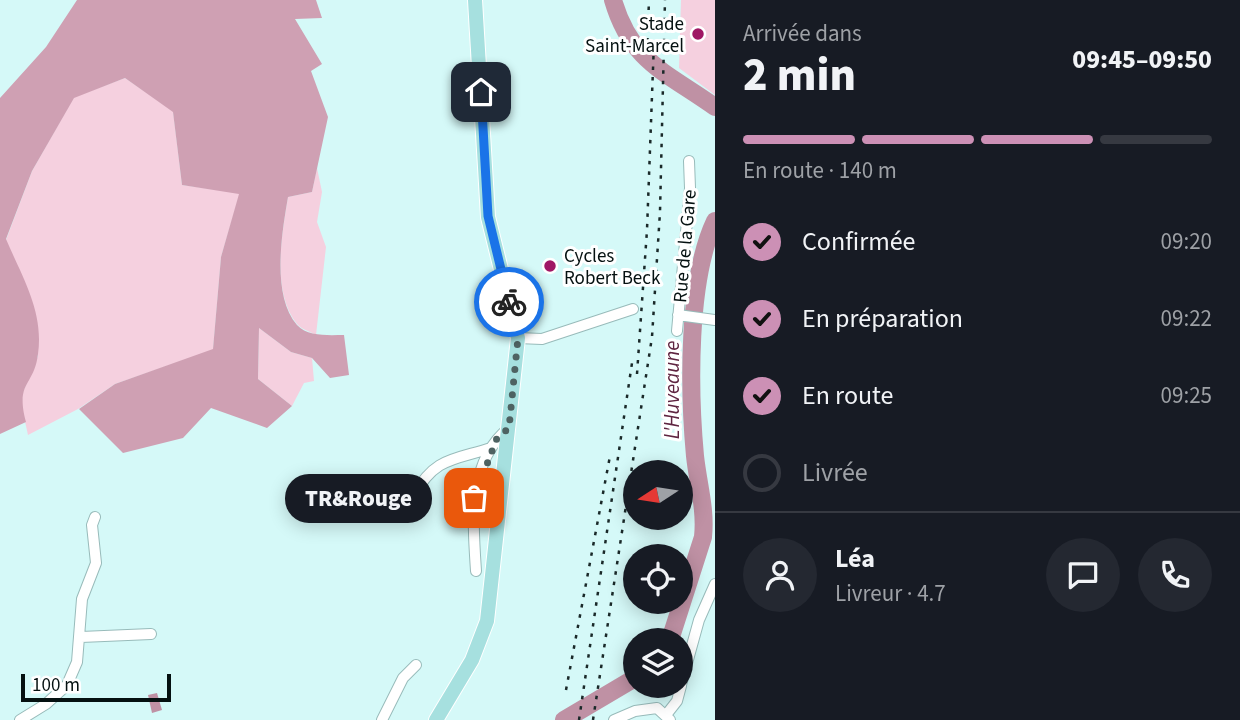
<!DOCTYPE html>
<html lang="fr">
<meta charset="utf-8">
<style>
body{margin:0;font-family:"Source Sans 3",sans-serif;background:#242831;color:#f1f3f6;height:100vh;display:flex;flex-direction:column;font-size:26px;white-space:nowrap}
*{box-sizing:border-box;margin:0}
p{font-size:23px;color:#9ea1a6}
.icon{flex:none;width:38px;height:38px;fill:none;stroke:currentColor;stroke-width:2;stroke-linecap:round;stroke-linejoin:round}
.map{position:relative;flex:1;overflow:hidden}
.drawer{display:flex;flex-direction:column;background:#171b24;width:525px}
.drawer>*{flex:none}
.needle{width:46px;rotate:258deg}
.tools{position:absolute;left:623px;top:460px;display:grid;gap:14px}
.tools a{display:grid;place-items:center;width:70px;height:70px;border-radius:50%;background:#171b24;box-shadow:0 4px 18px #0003;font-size:35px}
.scale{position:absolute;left:21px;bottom:18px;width:150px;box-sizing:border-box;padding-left:7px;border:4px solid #051111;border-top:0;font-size:19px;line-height:24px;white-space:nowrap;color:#051111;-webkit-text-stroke:5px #fff;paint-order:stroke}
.pin{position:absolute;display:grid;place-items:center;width:60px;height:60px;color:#fff;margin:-30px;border-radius:14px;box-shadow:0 4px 10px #0006}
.courier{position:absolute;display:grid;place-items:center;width:70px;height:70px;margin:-35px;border:5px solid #1a73e8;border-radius:50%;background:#fff;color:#222;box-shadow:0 2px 9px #0007}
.bubble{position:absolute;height:49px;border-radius:24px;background:#171b24;box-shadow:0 4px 18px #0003;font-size:23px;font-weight:800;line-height:49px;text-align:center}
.head em{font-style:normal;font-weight:800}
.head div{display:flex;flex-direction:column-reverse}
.head{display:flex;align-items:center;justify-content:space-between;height:119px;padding:0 28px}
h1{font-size:46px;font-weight:800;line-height:52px}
.bar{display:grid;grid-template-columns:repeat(4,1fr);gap:10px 7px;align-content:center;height:84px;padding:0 28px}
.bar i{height:9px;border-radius:5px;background:#363941}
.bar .current{background:#cc90b5}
.bar p{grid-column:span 4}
.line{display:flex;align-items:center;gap:18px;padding:0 28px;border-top:2px solid #363941}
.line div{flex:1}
.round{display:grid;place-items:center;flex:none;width:74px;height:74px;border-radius:37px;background:#242831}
ol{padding:0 28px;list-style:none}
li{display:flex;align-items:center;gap:21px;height:77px}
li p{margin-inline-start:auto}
li .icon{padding:7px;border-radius:50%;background:#cc90b5;color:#111;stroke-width:4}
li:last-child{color:#9ea1a6}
li i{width:38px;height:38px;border:4px solid #363941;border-radius:50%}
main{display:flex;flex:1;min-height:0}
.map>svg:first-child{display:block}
.green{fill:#f5d0df}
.forest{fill:#cfa0b3}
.water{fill:#bf91a4}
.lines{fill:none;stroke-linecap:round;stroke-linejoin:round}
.river{stroke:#bf91a4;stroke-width:18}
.minor-casing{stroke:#98bbba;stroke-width:12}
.major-casing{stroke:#fff;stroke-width:16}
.minor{stroke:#fff;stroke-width:10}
.major{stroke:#a6e0df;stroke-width:14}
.rail{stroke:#1a2929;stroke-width:2.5;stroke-dasharray:3.5 7;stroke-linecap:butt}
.done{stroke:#4e6262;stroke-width:7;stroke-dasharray:0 12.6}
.route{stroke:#1a73e8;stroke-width:9}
.poi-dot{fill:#9f1765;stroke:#fff;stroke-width:2.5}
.labels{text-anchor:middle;stroke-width:6;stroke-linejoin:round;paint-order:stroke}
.poi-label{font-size:19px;fill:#051111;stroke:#fff;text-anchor:end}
.street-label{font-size:19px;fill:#051111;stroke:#fff}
.water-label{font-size:21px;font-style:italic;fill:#5f2541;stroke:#fff}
</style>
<main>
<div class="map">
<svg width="715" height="720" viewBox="0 0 715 720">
<rect width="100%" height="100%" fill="#d5f9f8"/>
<!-- green -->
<path class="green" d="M681,0H715V95L679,68Z
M125,78L173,111L182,185L240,193L221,257L213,350L115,384L78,409L28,435L20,399L38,356L6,240L32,171L74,97Z
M317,168L322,192L317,222L326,247L316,335C311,332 301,329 297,324C271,292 282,234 288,197L312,192Z
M259,328L291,352L312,358L314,381L304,383L292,406L258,379Z"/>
<!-- forest -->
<path class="forest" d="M77,0H316L322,18L295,19L322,64L311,71L328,117L312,192L288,197C282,232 271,295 297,325C308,337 329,335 344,335L349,375L330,378L312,358L291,352L259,328L258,379L292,406L267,428L211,408L183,438L123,453L79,409L115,384L213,349L221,257L239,194L182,185L173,112L125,78L74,98L32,171L6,239C22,277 44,311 38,354C34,387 15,381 26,422L0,434V98L46,47Z"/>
<!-- water -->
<path class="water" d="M157,693L162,710L152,713L148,695Z"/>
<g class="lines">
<!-- river -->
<path class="river" d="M613,0C631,62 666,72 715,107
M670,640L703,537C706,509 698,484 695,456C689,391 687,280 715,221
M564,720L635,678"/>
<defs>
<path id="minor" d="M678,315L715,320
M677,331L690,188L689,161
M518,338L542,339L633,309
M382,494L397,498L414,495C435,457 454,460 491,448
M476,571C473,524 467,461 509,428
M81,637L151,634
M681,685L699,620L715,584
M666,715L677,701L681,686
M20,720L46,704L67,685L77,662L82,599L96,563L92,525L95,517
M382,720L403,678L416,665
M614,720L635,711L657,708L670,720"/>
<path id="major" d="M436,720L472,660L487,621L518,338L488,217L475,0"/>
</defs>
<!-- minor casing -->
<use href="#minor" class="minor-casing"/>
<!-- major casing -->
<use href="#major" class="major-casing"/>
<!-- minor -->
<use href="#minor" class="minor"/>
<!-- major -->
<use href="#major" class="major"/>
<!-- rail -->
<path class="rail" d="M647,52L649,0
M637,374L647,230L654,42
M566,690L610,456
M579,720L632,363
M593,720L652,337L660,212L665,0"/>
</g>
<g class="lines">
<!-- done -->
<path class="done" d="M474,498L497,438L509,428L518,338L509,302"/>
<!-- route -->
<path class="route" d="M481,92L488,216L509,302"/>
</g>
<!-- markers -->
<g class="poi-dot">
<circle cx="698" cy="34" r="7"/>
<circle cx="550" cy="266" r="7"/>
</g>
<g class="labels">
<!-- poi labels -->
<g class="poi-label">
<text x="684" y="30">Stade<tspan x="684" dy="22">Saint-Marcel</tspan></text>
<text x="564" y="262" text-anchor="start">Cycles<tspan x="564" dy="22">Robert Beck</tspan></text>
</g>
<!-- street labels -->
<g class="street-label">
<text transform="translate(684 246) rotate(-85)" y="7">Rue de la Gare</text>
</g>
<!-- water labels -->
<g class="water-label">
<text transform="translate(672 390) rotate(-90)" y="7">L'Huveaune</text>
</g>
</g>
</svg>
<div class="tools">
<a><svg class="needle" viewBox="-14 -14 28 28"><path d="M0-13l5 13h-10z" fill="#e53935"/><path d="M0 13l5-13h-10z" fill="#9ea1a6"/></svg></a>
<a><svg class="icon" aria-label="locate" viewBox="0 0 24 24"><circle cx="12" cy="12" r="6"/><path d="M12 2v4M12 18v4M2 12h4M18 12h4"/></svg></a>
<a><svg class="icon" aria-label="layers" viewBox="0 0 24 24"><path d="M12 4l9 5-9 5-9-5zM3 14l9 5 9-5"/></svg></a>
</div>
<div class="scale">100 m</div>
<div class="pin" style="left:474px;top:498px;background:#ea580c"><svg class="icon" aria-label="bag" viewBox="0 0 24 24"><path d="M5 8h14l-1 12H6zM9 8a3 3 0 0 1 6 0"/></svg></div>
<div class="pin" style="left:481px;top:92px;background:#1f2937"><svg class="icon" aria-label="home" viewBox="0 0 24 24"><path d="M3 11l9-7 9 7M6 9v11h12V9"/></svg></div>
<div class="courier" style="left:509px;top:302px"><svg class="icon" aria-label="bike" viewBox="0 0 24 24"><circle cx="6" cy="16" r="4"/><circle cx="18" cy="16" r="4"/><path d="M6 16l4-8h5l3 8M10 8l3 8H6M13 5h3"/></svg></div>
<div class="bubble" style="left:285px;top:474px;width:147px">TR&amp;Rouge</div>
</div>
<section class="drawer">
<div class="head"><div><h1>2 min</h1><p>Arrivée dans</p></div><em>09:45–09:50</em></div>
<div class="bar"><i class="current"></i><i class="current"></i><i class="current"></i><i></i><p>En route · 140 m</p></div>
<ol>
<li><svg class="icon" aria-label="check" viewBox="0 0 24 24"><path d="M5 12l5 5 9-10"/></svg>Confirmée<p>09:20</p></li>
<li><svg class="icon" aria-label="check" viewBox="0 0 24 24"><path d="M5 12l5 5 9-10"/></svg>En préparation<p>09:22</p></li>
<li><svg class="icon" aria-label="check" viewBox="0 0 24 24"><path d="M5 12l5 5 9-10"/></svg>En route<p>09:25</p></li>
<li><i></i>Livrée</li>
</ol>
<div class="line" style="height:126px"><a class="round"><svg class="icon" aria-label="person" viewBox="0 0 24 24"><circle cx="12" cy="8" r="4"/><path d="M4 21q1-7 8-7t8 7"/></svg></a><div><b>Léa</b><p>Livreur · 4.7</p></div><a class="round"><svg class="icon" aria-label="chat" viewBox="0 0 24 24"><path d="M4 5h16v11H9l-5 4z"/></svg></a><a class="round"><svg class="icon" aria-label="phone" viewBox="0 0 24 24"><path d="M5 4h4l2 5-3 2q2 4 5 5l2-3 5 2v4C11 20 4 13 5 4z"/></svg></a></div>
</section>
</main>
